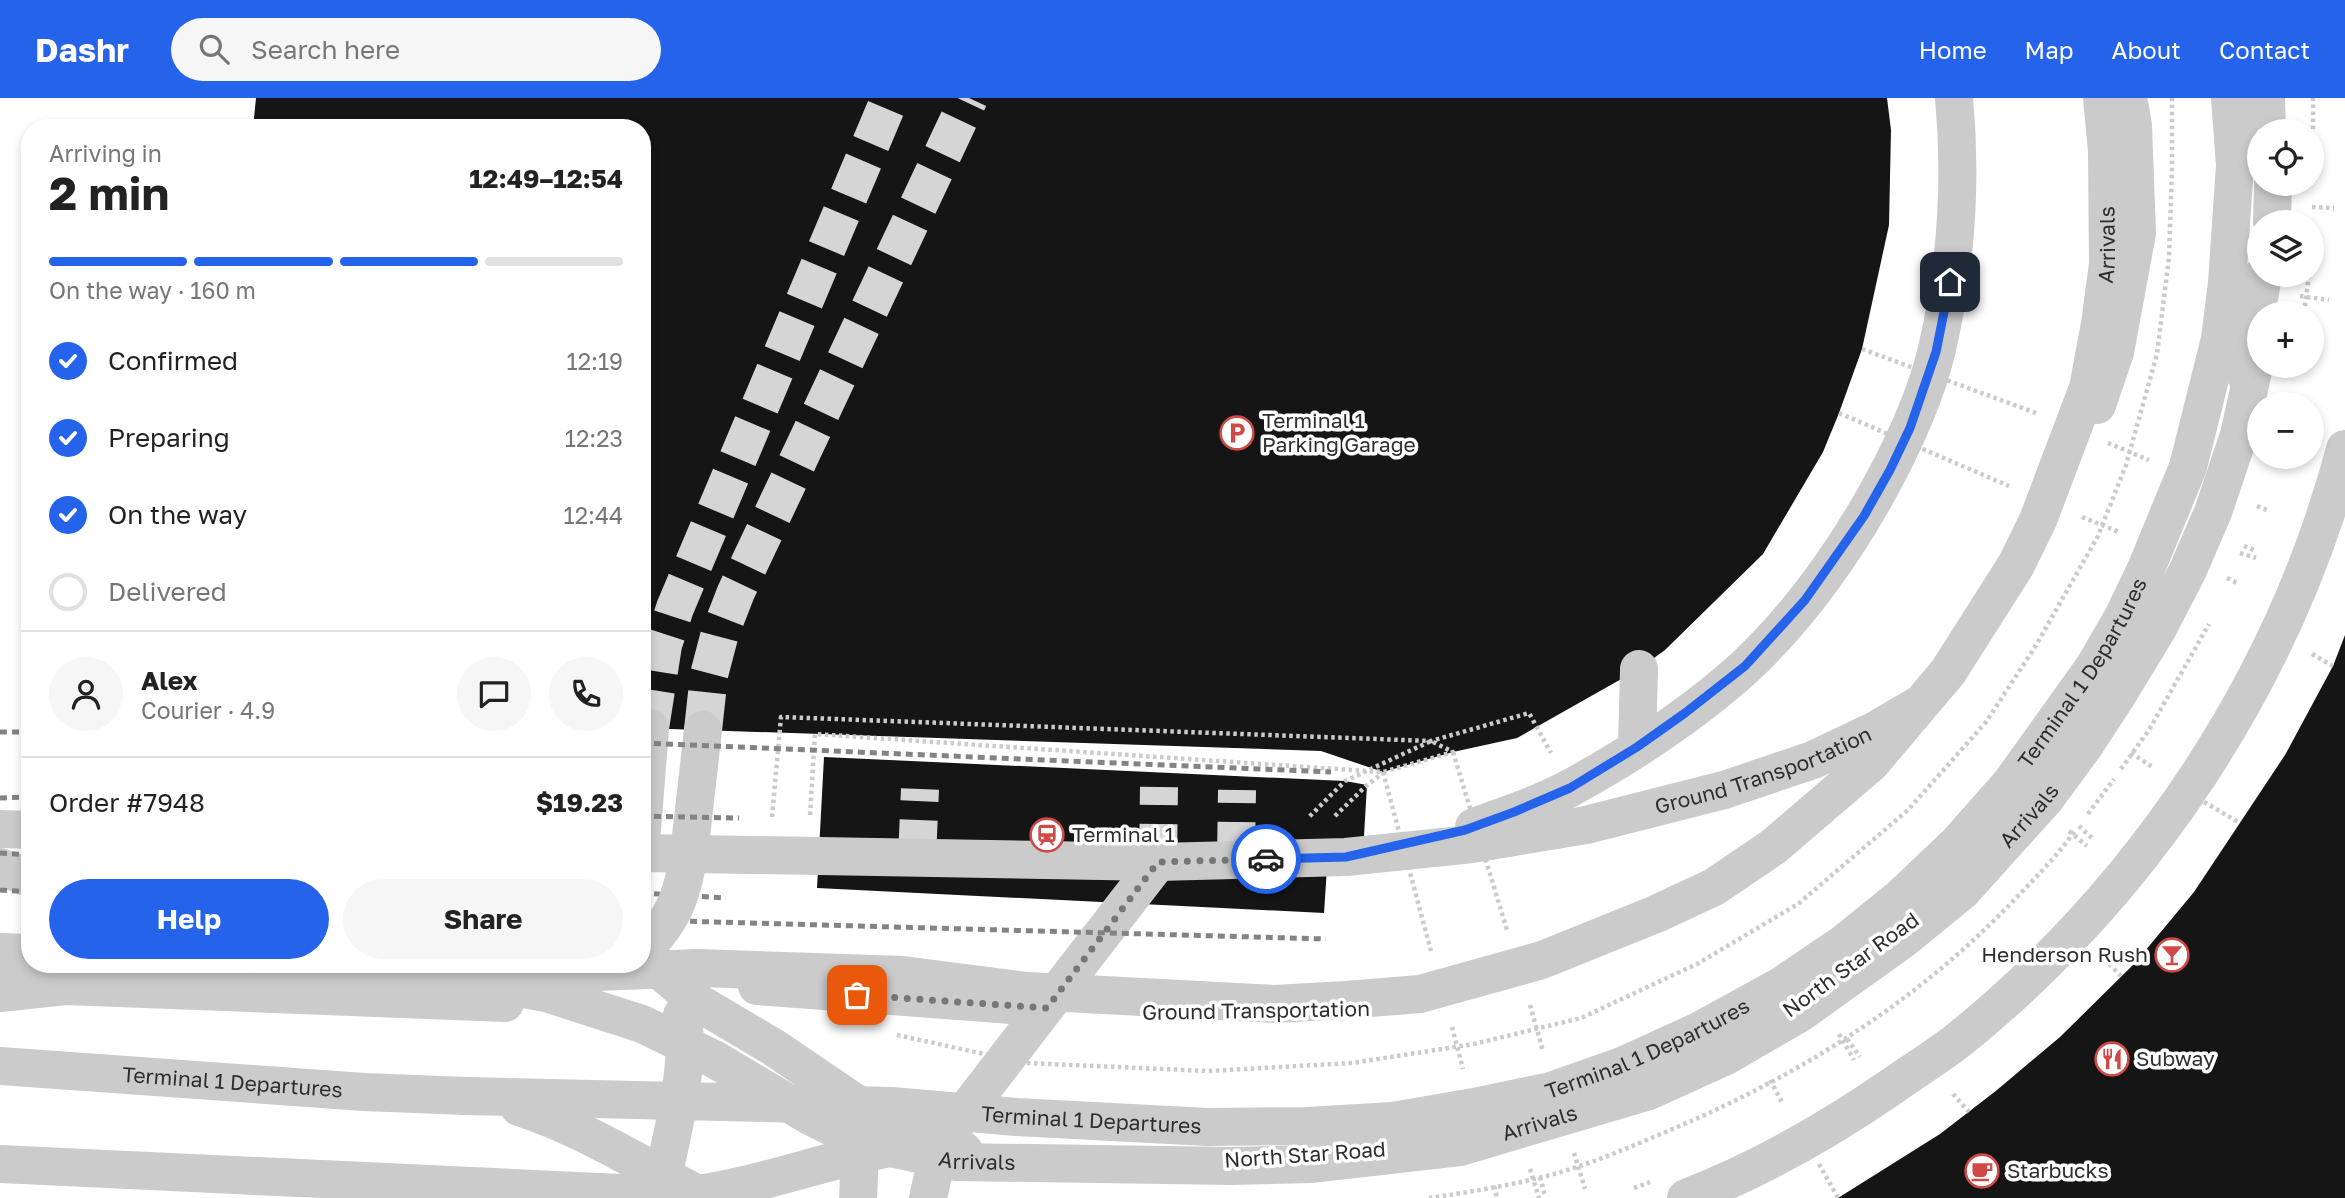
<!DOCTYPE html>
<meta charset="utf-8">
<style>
body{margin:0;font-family:"Golos Text",sans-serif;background:#f6f6f6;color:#222;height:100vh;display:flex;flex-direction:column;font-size:26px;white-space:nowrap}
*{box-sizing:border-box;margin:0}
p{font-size:23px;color:#767676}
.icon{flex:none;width:38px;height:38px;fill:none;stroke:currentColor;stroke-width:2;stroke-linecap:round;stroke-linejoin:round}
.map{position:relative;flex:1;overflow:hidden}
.panel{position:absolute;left:21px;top:21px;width:630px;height:854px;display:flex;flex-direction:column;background:#fff;border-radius:28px;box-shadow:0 4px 10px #0003}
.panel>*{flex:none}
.fabs{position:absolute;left:2247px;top:21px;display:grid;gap:14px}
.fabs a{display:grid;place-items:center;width:77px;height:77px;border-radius:50%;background:#fff;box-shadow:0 4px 10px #0003;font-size:35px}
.pin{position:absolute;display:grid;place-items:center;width:60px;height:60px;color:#fff;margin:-30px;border-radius:14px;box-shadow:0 4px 10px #0006}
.courier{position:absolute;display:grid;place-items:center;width:70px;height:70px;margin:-35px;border:5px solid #2563eb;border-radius:50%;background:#fff;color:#222;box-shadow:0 2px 9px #0007}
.head em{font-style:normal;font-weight:700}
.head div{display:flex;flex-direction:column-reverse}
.head{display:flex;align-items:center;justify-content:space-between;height:119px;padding:0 28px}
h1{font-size:46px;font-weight:700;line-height:52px}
.bar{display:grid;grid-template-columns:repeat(4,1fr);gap:10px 7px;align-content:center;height:84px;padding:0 28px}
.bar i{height:9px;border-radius:5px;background:#e0e0e0}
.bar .selected{background:#2563eb}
.bar p{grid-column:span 4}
.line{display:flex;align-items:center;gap:18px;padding:0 28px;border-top:2px solid #e0e0e0}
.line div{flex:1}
.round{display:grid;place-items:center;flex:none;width:74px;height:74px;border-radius:37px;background:#f6f6f6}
ol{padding:0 28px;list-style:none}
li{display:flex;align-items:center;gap:21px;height:77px}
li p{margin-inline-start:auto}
li .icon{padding:7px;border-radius:50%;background:#2563eb;color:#fff;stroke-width:4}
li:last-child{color:#767676}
li i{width:38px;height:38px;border:4px solid #e0e0e0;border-radius:50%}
.action{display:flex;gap:14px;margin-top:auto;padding:14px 28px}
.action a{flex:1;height:80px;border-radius:42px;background:#2563eb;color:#fff;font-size:28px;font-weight:700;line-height:80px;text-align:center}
.action a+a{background:#f6f6f6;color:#222}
header{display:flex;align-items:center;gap:42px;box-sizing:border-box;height:98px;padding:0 35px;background:#2563eb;color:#fff}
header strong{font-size:33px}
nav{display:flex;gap:38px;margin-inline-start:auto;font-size:24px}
.search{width:490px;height:63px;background:#f6f6f6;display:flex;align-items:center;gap:18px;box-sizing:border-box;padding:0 24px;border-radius:38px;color:#767676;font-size:26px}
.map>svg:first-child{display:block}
.building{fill:#151515}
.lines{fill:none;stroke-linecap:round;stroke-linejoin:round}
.minor-tunnel{stroke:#d5d5d5;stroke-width:38;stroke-dasharray:38 19;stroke-linecap:butt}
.path{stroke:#cbcbcb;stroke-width:4.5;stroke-dasharray:3.5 3.5;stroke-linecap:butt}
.minor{stroke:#cbcbcb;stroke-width:38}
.rail{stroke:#838383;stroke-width:5;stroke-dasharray:7 5;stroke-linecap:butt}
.path-bridge{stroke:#cbcbcb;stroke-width:4.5;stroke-dasharray:3.5 3.5;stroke-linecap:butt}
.minor-bridge{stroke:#cbcbcb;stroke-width:38}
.done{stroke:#777;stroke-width:7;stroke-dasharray:0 12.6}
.route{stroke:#2563eb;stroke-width:9}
.labels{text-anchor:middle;stroke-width:7;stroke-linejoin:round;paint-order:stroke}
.street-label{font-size:21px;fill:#2e2e2e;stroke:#fff}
.poi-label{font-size:21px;fill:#2e2e2e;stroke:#fff;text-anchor:start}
</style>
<header>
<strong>Dashr</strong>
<div class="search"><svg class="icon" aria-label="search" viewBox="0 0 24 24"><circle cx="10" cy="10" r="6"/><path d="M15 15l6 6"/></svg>Search here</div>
<nav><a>Home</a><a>Map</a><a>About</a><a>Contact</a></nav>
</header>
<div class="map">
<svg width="2345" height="1100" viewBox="0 0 2345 1100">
<rect width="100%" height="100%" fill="#fff"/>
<!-- building -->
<path class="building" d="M256,0H1887L1891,32L1889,127L1862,251L1839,315L1823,354L1763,456L1665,552L1639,571L1517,640L1453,654L1383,674L1321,653L642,630V30H253Z
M2345,537V1100H1838L1940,1036L1997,992L2060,939L2135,865L2194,794L2285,657L2333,568Z
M824,659L1345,683L1367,687L1362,772L1327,770L1324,815L817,790Z"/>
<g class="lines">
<!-- minor-tunnel -->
<path class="minor-tunnel" d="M650,630L663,547L675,510L890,0
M703,632L709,577L720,535L736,494L969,0
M917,760L920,691
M1236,762L1237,692
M1158,764L1159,689"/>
<!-- path -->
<path class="path" d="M2313,73V0
M2312,109L2334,110
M2304,215L2309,177
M2244,448L2256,453
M2240,455L2256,460
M2312,556L2333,568
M810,717L815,636L1367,673L1383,674L1453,654L1431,643L1345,683L1309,719
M1335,718L1367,687L1383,675
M772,719L781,619L1431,643L1529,615L1551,655
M2079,728L2093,741
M2069,733L2087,748
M2104,861L2121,878
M1839,936L1854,962
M1847,941L1860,959
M1953,996L1969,1014
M1530,1071L1539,1100
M1540,1079L1545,1098
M1634,1090L1650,1084"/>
<!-- minor -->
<g class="minor">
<path d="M2266,0L2267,33"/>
<path d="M2272,124L2273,86"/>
<path d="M2246,278L2263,177"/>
<path d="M2097,307L2115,254L2137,135L2133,27L2128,0"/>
<path d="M1637,649L1639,571"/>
<path d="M1474,729C1507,717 1541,706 1572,689C1632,656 1694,615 1745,569C1797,520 1841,459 1876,397C1901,352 1925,302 1937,251C1956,168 1962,85 1954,0"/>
<path d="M0,731L30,732"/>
<path d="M642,732L650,630"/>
<path d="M690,747L703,632"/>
<path id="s1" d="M642,755L1158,764L1346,759L1472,746L1586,727L1724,692L1813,662L1876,632L1917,608"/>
<path d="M0,769L30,780"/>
<path d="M0,854L30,855"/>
<path d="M642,857L697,904L773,949L857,1006L885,1022L914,1035L964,1053"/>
<path d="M227,866L462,880"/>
<path d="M0,886L51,866"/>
<path d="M757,888L1012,907"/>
<path id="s2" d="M0,968L364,994L466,998"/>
<path d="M0,1066L685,1098C758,1089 827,1061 900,1048"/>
<path d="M659,1097C669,1047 693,965 682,917"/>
<path d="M858,1100L860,1055"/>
<path d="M928,1100L940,1046L1158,764"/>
<path d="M1686,1100C1759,1072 1827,1033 1891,989C1912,974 1935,960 1956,944C2143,794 2284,583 2345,351"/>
</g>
<!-- rail -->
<path class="rail" d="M0,634H30
M642,645L1331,674
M0,700L30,699
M642,718L739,720
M0,755L30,757
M0,792L30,794
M642,795L726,800
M642,822L1326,841"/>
<!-- path-bridge -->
<path class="path-bridge" d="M2300,198L2329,202
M1862,251L2036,315
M1839,315L2009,388
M2108,345L2149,362
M2257,408L2269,413
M2082,419L2119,434
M2227,480L2239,486
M1453,654L1507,832
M2131,655L2154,670
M2121,671L2149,632L2209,526
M1383,674L1431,853
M2204,704L2240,725
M2088,716L2114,681
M1530,907L1543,953
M1452,929L1463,971
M897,937L1026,965L1209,973L1352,965L1474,946L1581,920L1697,866L1798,806L1908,712L1986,624L2035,549L2098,438L2126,367L2157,256L2169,159L2172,71V0
M1770,982L1783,1006
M1574,1055L1585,1091
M1819,1066L1838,1100
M1494,1088L1497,1100
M1429,1100C1470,1094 1513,1087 1554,1076C1593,1065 1630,1049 1668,1033C1799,978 1919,903 2017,799C2038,777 2059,756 2076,731"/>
<!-- minor-bridge -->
<g class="minor-bridge">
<path d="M642,853C676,820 684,792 690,747"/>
<path id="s3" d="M520,877L698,870L903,877L1027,893L1275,906L1346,902L1420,896L1542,862L1656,816L1714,789L1773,749L1871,665L1948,574L2016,467L2038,422L2088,290L2100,226L2108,166L2107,53L2102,0"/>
<path id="s4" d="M462,880L546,895L642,926L714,961L808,1017L846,1036L876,1047L956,1064L1231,1068L1310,1066L1460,1049L1649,993L1726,958L1800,915L1902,842L1962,793L2045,701L2084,648L2116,599L2158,530L2188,472L2213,414L2239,337L2259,246"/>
<path d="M0,895L66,888L505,905"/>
<path id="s5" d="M466,998L892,1008L1016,1019L1208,1029L1307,1028L1393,1023L1474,1009L1551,993L1622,968L1701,932L1781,888L1843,846L1900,800L1957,746L2011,685L2094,569L2123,519L2146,471L2188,369L2220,241L2227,185L2235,67L2230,0"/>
<path d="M519,1009C586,1031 644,1069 706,1100"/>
</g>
</g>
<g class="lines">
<!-- done -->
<path class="done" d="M857,897L1047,910L1158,764L1266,761"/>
<!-- route -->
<path class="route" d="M1266,761L1346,759L1465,732L1514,714L1570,690L1637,649L1685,615L1745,568L1805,502L1864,418L1890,372L1910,330L1936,254L1950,184"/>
</g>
<!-- icons -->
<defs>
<symbol id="parking-ring" viewBox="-11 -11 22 22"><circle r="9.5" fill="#fff" stroke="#cf4946" stroke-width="1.5"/><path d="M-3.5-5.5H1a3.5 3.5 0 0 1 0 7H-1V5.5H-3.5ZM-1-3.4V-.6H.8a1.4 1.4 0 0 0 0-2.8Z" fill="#cf4946"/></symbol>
<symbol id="station-ring" viewBox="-11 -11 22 22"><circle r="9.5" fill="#fff" stroke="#cf4946" stroke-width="1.5"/><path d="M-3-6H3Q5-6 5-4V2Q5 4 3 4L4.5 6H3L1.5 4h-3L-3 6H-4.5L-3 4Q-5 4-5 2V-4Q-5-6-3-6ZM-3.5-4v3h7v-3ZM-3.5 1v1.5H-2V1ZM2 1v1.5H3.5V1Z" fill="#cf4946"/></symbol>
<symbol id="bar-ring" viewBox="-11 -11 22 22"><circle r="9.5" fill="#fff" stroke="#cf4946" stroke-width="1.5"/><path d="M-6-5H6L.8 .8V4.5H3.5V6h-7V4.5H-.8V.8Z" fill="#cf4946"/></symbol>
<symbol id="restaurant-ring" viewBox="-11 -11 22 22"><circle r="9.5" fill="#fff" stroke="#cf4946" stroke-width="1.5"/><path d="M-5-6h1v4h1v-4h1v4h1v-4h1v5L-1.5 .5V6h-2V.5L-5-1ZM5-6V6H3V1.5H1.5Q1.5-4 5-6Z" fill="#cf4946"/></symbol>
<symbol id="cafe-ring" viewBox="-11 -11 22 22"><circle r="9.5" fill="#fff" stroke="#cf4946" stroke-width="1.5"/><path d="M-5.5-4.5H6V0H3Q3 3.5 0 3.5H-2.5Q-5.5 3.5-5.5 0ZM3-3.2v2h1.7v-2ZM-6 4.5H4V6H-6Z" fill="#cf4946"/></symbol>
</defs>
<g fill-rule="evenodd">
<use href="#parking-ring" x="1218" y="316" width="38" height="38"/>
<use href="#station-ring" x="1028" y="718" width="38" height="38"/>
<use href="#bar-ring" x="2153" y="838" width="38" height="38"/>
<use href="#restaurant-ring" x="2093" y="942" width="38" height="38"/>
<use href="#cafe-ring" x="1963" y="1054" width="38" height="38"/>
</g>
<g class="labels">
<!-- street labels -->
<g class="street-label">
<text dy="7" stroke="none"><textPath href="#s3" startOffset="1998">Arrivals</textPath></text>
<text dy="7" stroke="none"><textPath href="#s5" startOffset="1782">Terminal 1 Departures</textPath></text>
<text dy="7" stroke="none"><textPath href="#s1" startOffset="1132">Ground Transportation</textPath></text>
<text dy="7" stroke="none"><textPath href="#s4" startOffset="1708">Arrivals</textPath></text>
<text transform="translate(1851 867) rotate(-36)" y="7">North Star Road</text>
<text transform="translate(1256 913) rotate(-1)" y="7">Ground Transportation</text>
<text dy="7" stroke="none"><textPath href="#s5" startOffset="1194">Terminal 1 Departures</textPath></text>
<text dy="7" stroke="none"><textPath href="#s2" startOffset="233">Terminal 1 Departures</textPath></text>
<text dy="7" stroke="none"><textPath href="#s5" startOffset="626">Terminal 1 Departures</textPath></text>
<text dy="7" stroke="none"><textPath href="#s4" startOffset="1120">Arrivals</textPath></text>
<text transform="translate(1305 1057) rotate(-4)" y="7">North Star Road</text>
<text dy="7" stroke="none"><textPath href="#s4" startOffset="553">Arrivals</textPath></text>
</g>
<!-- poi labels -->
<g class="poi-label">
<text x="1262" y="330">Terminal 1<tspan x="1262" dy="24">Parking Garage</tspan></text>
<text x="1072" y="744">Terminal 1</text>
<text x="2148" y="864" text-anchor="end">Henderson Rush</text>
<text x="2136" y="968">Subway</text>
<text x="2007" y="1080">Starbucks</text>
</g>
</g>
</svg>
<div class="fabs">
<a><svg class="icon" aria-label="locate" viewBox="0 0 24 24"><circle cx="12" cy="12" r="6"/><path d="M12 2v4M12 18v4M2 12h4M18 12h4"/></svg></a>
<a><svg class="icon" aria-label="layers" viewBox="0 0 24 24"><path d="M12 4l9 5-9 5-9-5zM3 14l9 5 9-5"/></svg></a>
<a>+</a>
<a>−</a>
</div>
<div class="pin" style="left:857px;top:897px;background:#ea580c"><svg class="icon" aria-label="bag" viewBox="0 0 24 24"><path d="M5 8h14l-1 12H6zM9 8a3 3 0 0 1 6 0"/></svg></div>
<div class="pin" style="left:1950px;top:184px;background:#1f2937"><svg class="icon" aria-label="home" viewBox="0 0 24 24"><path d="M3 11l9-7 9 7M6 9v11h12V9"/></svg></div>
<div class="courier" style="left:1266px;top:761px"><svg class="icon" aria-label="car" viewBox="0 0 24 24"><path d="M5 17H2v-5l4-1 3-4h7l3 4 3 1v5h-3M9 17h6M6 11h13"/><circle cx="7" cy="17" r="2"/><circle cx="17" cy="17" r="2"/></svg></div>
<section class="panel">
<div class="head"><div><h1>2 min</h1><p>Arriving in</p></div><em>12:49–12:54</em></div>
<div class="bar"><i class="selected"></i><i class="selected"></i><i class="selected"></i><i></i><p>On the way · 160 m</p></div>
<ol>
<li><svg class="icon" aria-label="check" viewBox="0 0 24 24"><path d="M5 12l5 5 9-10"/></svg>Confirmed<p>12:19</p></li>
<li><svg class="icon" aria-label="check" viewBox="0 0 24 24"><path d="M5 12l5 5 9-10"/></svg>Preparing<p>12:23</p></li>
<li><svg class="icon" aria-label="check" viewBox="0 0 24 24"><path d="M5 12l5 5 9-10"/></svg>On the way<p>12:44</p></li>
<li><i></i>Delivered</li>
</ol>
<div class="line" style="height:126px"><a class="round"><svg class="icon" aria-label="person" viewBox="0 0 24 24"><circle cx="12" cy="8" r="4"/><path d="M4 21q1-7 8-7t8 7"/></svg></a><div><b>Alex</b><p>Courier · 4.9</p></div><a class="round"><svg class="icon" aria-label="chat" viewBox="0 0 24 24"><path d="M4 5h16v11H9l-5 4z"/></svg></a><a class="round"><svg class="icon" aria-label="phone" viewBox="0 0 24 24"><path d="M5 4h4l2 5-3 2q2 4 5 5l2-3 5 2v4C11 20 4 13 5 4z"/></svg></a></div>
<div class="line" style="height:91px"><div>Order #7948</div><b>$19.23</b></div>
<div class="action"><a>Help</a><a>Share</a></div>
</section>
</div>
